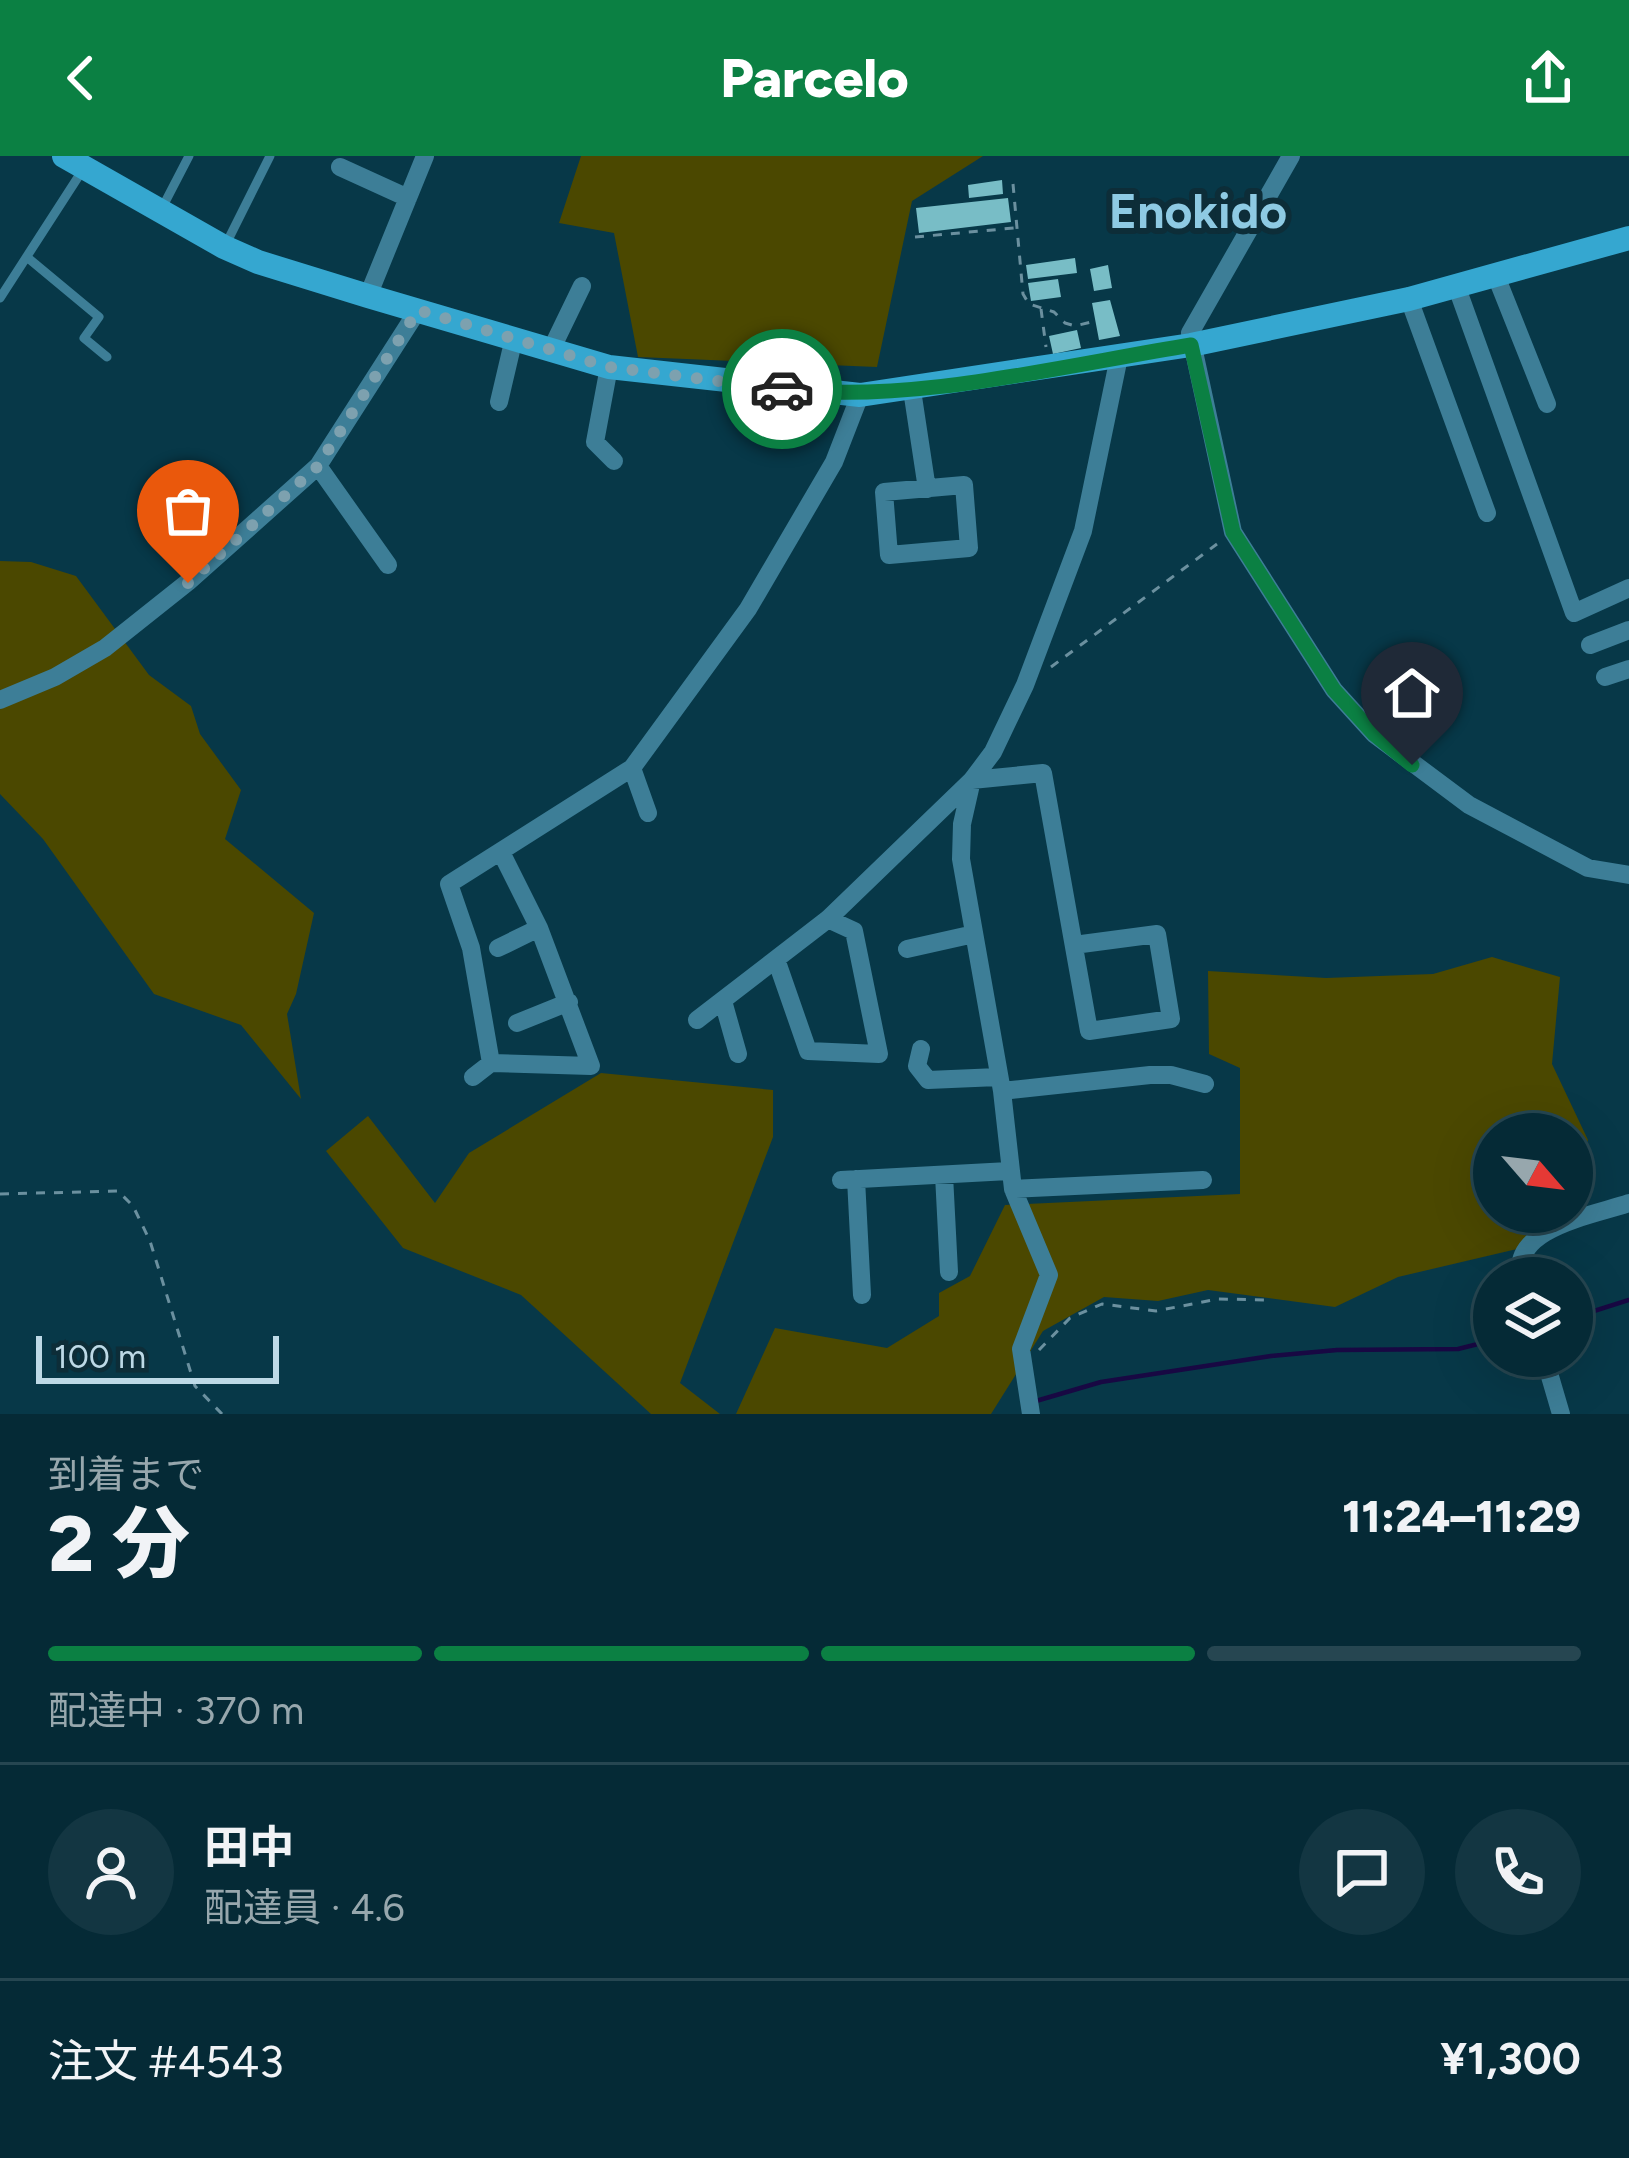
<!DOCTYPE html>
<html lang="ja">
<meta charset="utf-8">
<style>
body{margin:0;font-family:Figtree,"Noto Sans JP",sans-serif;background:#133642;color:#f1f3f6;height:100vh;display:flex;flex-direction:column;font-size:45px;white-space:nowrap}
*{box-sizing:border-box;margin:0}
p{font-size:39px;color:#97a7ad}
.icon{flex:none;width:66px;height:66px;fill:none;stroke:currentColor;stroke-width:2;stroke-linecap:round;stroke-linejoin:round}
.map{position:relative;height:1258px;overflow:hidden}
.details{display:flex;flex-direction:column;background:#052a36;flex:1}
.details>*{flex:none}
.needle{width:78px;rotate:118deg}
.tools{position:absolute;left:1473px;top:957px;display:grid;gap:24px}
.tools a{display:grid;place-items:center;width:120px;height:120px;border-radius:50%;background:#052a36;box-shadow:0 12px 48px #0002,0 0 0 3px #264651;font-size:60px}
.scale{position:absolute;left:36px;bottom:30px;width:243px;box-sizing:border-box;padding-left:12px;border:6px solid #bdd9e6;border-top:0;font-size:33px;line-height:42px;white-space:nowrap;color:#bdd9e6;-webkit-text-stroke:9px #0d2d38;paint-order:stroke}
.pin{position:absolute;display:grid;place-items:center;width:102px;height:102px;color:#fff;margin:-123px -51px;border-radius:50% 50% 50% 0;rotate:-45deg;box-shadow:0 0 12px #0007}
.pin .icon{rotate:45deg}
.courier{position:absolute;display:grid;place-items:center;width:120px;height:120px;margin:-60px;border:9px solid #0b8043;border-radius:50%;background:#fff;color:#222;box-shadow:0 3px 15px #0007}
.overview em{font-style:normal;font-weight:800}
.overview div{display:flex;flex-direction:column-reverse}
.overview{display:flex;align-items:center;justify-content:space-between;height:204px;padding:0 48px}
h1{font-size:78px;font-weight:800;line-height:90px}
.bar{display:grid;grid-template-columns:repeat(4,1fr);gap:18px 12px;align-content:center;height:144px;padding:0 48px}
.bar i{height:15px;border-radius:9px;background:#264651}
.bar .current{background:#0b8043}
.bar p{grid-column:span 4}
.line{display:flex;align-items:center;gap:30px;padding:0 48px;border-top:3px solid #264651}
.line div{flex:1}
.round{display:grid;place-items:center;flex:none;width:126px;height:126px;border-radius:63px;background:#133642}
header{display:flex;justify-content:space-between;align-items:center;height:156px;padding:0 48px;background:#0b8043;color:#fff;font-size:54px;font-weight:800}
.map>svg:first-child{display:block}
.green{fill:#4b4800}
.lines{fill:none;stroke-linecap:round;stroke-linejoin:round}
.stream{stroke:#180843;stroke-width:4.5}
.building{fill:#78bdc6}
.path{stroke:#6b909f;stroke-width:3;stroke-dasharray:9 9;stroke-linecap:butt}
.lane{stroke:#3d7e97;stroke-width:9}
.street{stroke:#3d7e97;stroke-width:18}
.secondary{stroke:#35a7d0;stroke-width:24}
.done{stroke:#7da1af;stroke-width:12;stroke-dasharray:0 21.6}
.route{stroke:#0b8043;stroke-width:15}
.labels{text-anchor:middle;stroke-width:12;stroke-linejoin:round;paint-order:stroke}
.quarter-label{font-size:48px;font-weight:bold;fill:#8ecae3;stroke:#0d2d38}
</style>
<header><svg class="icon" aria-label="back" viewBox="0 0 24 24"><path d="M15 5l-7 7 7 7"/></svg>Parcelo<svg class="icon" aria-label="share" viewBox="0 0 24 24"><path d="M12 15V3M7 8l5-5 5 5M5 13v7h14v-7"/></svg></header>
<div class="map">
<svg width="1629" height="1258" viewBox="0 0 1629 1258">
<rect width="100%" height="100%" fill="#073848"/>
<!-- green -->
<path class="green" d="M581,0H983L912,45L877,211L638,201L614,77L559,67Z
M0,405L31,406L76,420L149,519L191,550L200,578L241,634L225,683L314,757L296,838L287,858L301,943L241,869L154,838L43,683L0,638Z
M1492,801L1560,821L1552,908L1588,984L1572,1024V978H1494V1056H1550L1517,1093L1398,1121L1335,1151L1208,1134L1158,1145L1104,1141L1043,1175L991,1258H736L775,1172L887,1192L939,1160V1137L970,1120L1005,1049L1240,1038V912L1209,898L1208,815L1326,822L1433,818Z
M601,917L773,934V981L680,1227L720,1258H651L521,1139L403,1092L326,995L368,960L435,1047L469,997Z"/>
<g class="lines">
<!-- stream -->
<path class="stream" d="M1572,1162L1629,1144
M1036,1245L1101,1226L1271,1200L1337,1194L1458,1193L1494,1184"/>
</g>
<!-- building -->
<path class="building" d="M1002,24L1003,38L969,42L968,29Z
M1008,42L1011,66L919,77L916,52Z
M1075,102L1077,117L1028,123L1026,109Z
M1108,109L1112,132L1094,135L1090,113Z
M1058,123L1061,141L1031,145L1028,127Z
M1110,144L1120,180L1099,184L1092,147Z
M1077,174L1081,192L1053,198L1049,180Z"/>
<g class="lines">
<!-- path -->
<path class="path" d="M1013,28L1023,138L1029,148L1054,156L1065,167L1075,170L1091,166
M915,81L1014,72
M1041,153L1046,191
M1051,511L1217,388
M0,1038L118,1035L133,1050L150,1085L195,1230L222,1258
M1039,1194L1070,1162L1102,1148L1156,1155L1218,1143L1270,1144"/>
<!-- lane -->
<path class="lane" d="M161,54L189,0
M227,86L270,0
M28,102L99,161L84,182L107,201
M0,142L82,15"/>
<!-- street -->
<path class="street" d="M1291,0L1190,177L1233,376L1334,534L1374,578L1469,649L1588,712L1629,719
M340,11L408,42
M1496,120L1547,248
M1456,129L1574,457L1629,432
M368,140L425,0
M1409,143L1487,357
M551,194L582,130
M609,211L595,286L614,305
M912,234L927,333
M499,246L514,182
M318,310L388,409
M964,329L969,392L889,399L884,336Z
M1590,489L1629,474
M1605,521L1629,513
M0,544L55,521L105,492L188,426L318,310L418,154
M632,612L648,657
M498,792L539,772
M907,793L974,778
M777,806L808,895L879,898L854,775L828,763
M723,845L738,898
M697,864L828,763L972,624L993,596L1025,529L1083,375L1119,201
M517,867L569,846
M921,893L917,910L928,924L998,921
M491,907L471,792L449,728L632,612L748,453L834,306L860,239
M473,921L491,907L591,910L539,772L501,696
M1002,935L1150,919H1171L1205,928
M944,1019L949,1116
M856,1023L862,1139
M841,1024L1009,1015
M1013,1033L1203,1024
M1522,1122C1508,1072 1595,1059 1629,1047
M1544,1200L1561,1258
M1031,1258L1021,1193L1049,1119L1013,1033L1002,935L961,703L962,668L972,624L1043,617L1089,875L1171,863L1157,778L1074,789"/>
<!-- secondary -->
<path class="secondary" d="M64,0L224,91L258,106L368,140L609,211L860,239L1191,189L1409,143L1629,82"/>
</g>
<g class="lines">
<!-- done -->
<path class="done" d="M188,427L318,310L418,154L609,211L782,233"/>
<!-- route -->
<path class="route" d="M782,233C912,248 1061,210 1191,189L1233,376L1334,534L1374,578L1412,609"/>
</g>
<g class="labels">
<!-- quarter labels -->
<g class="quarter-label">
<text x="1198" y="72">Enokido</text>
</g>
</g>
</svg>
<div class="tools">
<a><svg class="needle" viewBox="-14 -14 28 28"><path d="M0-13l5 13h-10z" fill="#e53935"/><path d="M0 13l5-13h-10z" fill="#97a7ad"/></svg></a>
<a><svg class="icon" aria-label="layers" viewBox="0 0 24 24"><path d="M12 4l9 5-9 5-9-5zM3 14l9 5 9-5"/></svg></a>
</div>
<div class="scale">100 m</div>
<div class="pin" style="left:188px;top:427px;background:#ea580c"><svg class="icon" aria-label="bag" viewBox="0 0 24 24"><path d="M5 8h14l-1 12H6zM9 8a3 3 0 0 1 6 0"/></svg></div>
<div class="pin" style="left:1412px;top:609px;background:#1f2937"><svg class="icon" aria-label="home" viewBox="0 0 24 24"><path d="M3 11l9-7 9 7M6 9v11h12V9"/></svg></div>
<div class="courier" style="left:782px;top:233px"><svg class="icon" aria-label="car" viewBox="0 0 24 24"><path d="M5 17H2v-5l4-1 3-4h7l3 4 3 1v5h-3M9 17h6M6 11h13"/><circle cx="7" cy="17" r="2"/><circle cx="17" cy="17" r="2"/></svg></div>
</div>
<section class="details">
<div class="overview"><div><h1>2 分</h1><p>到着まで</p></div><em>11:24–11:29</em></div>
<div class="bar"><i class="current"></i><i class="current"></i><i class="current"></i><i></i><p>配達中 · 370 m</p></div>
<div class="line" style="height:216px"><a class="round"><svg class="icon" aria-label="person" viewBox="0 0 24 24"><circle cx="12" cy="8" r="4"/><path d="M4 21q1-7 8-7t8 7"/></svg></a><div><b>田中</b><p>配達員 · 4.6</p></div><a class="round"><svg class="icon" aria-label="chat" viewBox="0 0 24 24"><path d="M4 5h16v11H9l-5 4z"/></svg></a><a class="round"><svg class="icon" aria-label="phone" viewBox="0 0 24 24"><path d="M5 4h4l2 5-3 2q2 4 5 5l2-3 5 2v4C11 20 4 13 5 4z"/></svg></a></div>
<div class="line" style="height:156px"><div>注文 #4543</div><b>¥1,300</b></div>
</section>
